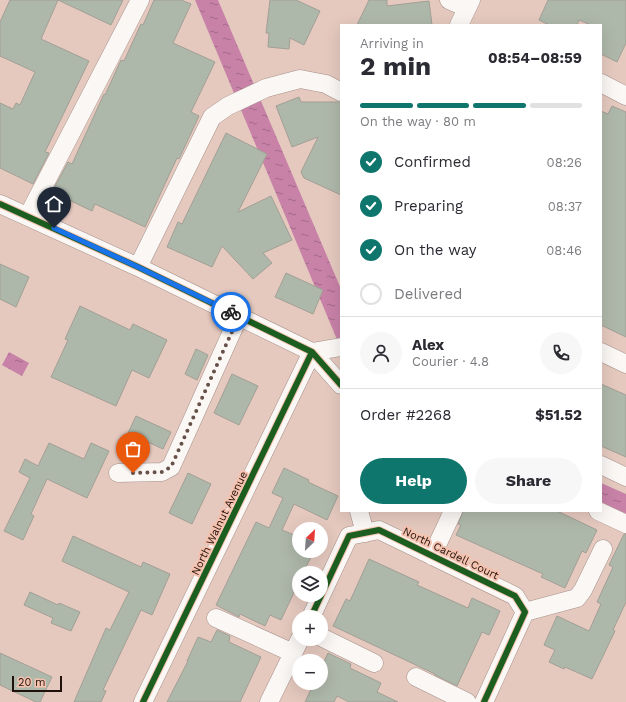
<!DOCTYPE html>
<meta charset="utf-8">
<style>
body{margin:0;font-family:"Work Sans",sans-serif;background:#f7f7f7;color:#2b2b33;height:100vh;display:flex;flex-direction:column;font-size:15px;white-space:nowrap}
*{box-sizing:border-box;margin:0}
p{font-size:13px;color:#7c7c81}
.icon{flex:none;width:22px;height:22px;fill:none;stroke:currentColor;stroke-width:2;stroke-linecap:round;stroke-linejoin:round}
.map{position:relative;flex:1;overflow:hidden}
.side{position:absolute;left:340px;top:24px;width:262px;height:488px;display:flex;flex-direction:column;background:#fff;border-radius:0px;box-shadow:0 4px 16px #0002}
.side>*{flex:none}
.needle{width:26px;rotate:25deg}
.buttons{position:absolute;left:292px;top:522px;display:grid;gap:8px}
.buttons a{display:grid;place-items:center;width:36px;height:36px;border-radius:50%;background:#fff;box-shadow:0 4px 16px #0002;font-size:20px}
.scale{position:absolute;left:12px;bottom:10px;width:50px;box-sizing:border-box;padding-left:4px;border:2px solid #22100a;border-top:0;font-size:11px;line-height:14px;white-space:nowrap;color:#22100a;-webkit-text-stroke:3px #f5c2af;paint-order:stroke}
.pin{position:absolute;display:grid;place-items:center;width:34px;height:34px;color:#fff;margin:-41px -17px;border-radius:50% 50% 50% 0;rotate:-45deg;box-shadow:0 0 4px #0007}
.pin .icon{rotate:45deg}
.courier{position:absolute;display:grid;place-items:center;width:40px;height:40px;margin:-20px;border:3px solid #1a73e8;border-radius:50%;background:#fff;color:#222;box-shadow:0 1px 5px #0007}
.headline em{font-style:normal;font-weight:700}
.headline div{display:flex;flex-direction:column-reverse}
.headline{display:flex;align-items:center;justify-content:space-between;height:68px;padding:0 20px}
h1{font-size:26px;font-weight:700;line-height:30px}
.bar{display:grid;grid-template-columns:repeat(4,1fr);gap:6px 4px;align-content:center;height:48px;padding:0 20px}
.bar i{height:5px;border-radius:3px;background:#e1e1e2}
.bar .current{background:#0f766e}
.bar p{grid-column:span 4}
.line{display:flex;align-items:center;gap:10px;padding:0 20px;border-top:1px solid #e1e1e2}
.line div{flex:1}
.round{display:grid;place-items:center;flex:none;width:42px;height:42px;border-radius:21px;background:#f7f7f7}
ol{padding:0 20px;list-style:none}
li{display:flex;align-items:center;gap:12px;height:44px}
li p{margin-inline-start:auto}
li .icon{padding:4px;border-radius:50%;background:#0f766e;color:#fff;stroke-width:4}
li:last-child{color:#7c7c81}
li i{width:22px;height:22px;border:2px solid #e1e1e2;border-radius:50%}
.button{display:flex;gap:8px;margin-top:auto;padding:8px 20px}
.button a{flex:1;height:46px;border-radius:24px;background:#0f766e;color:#fff;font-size:16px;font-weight:700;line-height:46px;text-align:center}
.button a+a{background:#f7f7f7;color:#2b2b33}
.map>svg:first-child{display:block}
.water{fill:url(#water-ripples)}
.building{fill:#aeb8aa;stroke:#a29f95}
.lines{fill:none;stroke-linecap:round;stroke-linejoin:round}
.minor-casing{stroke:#a6918a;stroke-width:19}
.minor{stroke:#fbf7f5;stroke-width:18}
.cycleway-casing{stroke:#f5c2af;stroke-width:8}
.cycleway{stroke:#1b5e20;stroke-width:6}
.done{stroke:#665149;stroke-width:4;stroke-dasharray:0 7.2}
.route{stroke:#1a73e8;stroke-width:5}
.labels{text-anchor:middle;stroke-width:4;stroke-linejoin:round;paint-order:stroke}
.street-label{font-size:11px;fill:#22100a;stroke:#f5c2af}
</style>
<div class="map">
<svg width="626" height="702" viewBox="0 0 626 702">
<defs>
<pattern id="water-ripples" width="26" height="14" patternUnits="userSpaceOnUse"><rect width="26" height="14" fill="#c882a8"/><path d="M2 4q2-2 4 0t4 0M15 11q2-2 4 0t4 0" fill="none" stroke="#a26987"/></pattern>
</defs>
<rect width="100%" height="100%" fill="#e5c9bf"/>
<!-- water -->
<path class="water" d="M195,0H218L341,289V349Z
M9,352L29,363L22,376L2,365Z
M601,483L626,494V514L601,502Z"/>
<!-- building -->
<path class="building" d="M10,0H123L111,25L58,0L41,39L89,61L45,152L49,153L33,184L0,168V103L13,109L16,103L20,105L35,72L0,56V22Z
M154,0H181L191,4L173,43L215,62L191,112L199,116L179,159L177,158L145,227L95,204L92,211L52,192L68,162L72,164L104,94L105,95L121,60L124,61L141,24L143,25Z
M270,0H296L320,11L304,45L290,38L289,49L268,47L269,33H266Z
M369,0H387V6L429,1L432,25H357Z
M548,0H626V43L617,62L601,54V25H591L579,20L577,25H549L539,20Z
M299,97L301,102H341V195L304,178L301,172L318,137L292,147L276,106Z
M612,106L626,112V337L601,325V111L608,114Z
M226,133L267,154L238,212L271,196L292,240L263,253L272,263L253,279L222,246L212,267L167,247L178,222L182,224Z
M0,264L29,277L16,307L0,299Z
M286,273L323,290L313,314L275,297Z
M80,306L130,330L133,324L167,340L149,378L132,370L116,406L51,377L68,340L65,339Z
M196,349L208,355L197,380L185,374Z
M232,374L258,386L239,425L214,413Z
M601,384L626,395V457L601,446Z
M136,416L171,432L163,449L128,433Z
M49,443L84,459L91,443L109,451L87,498L47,479L31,514L34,516L23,540L4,531L30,478L19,472L25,459L38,466Z
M284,468L309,480L308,482L338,496L327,520L294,504L282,530L299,537V551L311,557L303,573H299V582L281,620L270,615L265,626L240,614L239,617L216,605L256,522L269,528L283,498L272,493Z
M188,473L211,484L192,524L169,513Z
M463,511H557L597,530L586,553L582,551L565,588L541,577L543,574L456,535L461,525L458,524Z
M624,534H626V602L613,630L615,631L592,679L565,667L564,669L549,662L555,650L544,645L557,616L589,631L601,604L597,602L613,567L609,565Z
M73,536L141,567L143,562L170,574L152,615L141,610L103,690L106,691L101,702H74L106,628L110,630L129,592L62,561Z
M369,559L419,582L417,585L468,608L472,598L500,611L489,635L482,632L457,686L435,675V674L333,626L346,599L350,601Z
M30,592L58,605L59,603L80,612L71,631L51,623L53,618L24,605Z
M217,630L230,636L229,642L261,657L240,702H167L188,661H187L198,637L211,642Z
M0,653L52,677L40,702H36L0,685Z
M328,653L351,664L350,668L381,683L377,692L398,702H349L337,696L334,702H305L314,683H321V668Z"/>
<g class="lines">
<defs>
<path id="minor" d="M449,0L467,8
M459,25L471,0
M601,83L626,96
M0,204L138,267L312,352L341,385
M28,216L140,0
M138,267L212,117L228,106L266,88L300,79L326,84L341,92
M312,352L341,347
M601,352L626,364
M601,465L626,477
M118,473L162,472L171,467L239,316
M359,511L365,533
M598,511L626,524
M432,556L453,511
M525,612L577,598L583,590L603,549
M311,617L349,536L379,530L515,596L525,612L484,702
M216,618L293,653
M321,637L374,663
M416,677L467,702
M143,702L312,352
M269,702L300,639"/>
</defs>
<!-- minor casing -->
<use href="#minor" class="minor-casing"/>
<!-- minor -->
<use href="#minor" class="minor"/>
<defs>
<path id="cycleway" d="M0,204L138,267L312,352L341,385
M311,617L349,536L379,530L515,596L525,612L484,702
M143,702L312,352"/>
</defs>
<!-- cycleway casing -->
<use href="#cycleway" class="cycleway-casing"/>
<!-- cycleway -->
<use href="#cycleway" class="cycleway"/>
</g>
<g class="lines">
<!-- done -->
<path class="done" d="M133,473L162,472L171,467L239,316L231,312"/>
<!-- route -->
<path class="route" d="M54,228L138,267L231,312"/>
</g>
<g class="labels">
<!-- street labels -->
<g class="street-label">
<text transform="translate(219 523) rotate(-64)" y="4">North Walnut Avenue</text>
<text transform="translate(451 553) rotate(26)" y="4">North Cardell Court</text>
</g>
</g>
</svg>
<div class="buttons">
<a><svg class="needle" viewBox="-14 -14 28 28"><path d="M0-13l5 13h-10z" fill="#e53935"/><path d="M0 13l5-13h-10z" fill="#7c7c81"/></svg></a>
<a><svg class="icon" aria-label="layers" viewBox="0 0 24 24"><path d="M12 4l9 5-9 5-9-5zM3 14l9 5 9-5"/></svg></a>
<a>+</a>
<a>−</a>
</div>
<div class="scale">20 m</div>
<div class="pin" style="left:133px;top:473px;background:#ea580c"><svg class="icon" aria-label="bag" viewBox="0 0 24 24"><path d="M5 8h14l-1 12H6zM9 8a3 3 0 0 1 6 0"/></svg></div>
<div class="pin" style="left:54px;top:228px;background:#1f2937"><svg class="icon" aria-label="home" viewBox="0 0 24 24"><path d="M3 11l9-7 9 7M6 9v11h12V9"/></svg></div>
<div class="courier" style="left:231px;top:312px"><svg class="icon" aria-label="bike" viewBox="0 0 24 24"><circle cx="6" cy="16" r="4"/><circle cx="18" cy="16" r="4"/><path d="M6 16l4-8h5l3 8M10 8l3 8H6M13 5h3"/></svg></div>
<section class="side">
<div class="headline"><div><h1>2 min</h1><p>Arriving in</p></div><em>08:54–08:59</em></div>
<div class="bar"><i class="current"></i><i class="current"></i><i class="current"></i><i></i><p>On the way · 80 m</p></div>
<ol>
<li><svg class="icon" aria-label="check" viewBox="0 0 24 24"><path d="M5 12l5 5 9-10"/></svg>Confirmed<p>08:26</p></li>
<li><svg class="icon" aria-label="check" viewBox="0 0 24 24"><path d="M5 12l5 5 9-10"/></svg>Preparing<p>08:37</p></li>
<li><svg class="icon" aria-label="check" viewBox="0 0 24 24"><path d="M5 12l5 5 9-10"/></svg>On the way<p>08:46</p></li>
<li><i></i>Delivered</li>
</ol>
<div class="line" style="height:72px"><a class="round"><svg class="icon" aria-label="person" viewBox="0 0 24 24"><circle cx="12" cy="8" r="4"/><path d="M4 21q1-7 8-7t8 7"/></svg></a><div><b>Alex</b><p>Courier · 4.8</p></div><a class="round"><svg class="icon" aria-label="phone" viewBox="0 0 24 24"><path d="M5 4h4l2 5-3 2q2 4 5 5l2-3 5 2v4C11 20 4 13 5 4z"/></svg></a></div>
<div class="line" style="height:52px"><div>Order #2268</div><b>$51.52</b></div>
<div class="button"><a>Help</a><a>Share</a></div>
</section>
</div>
